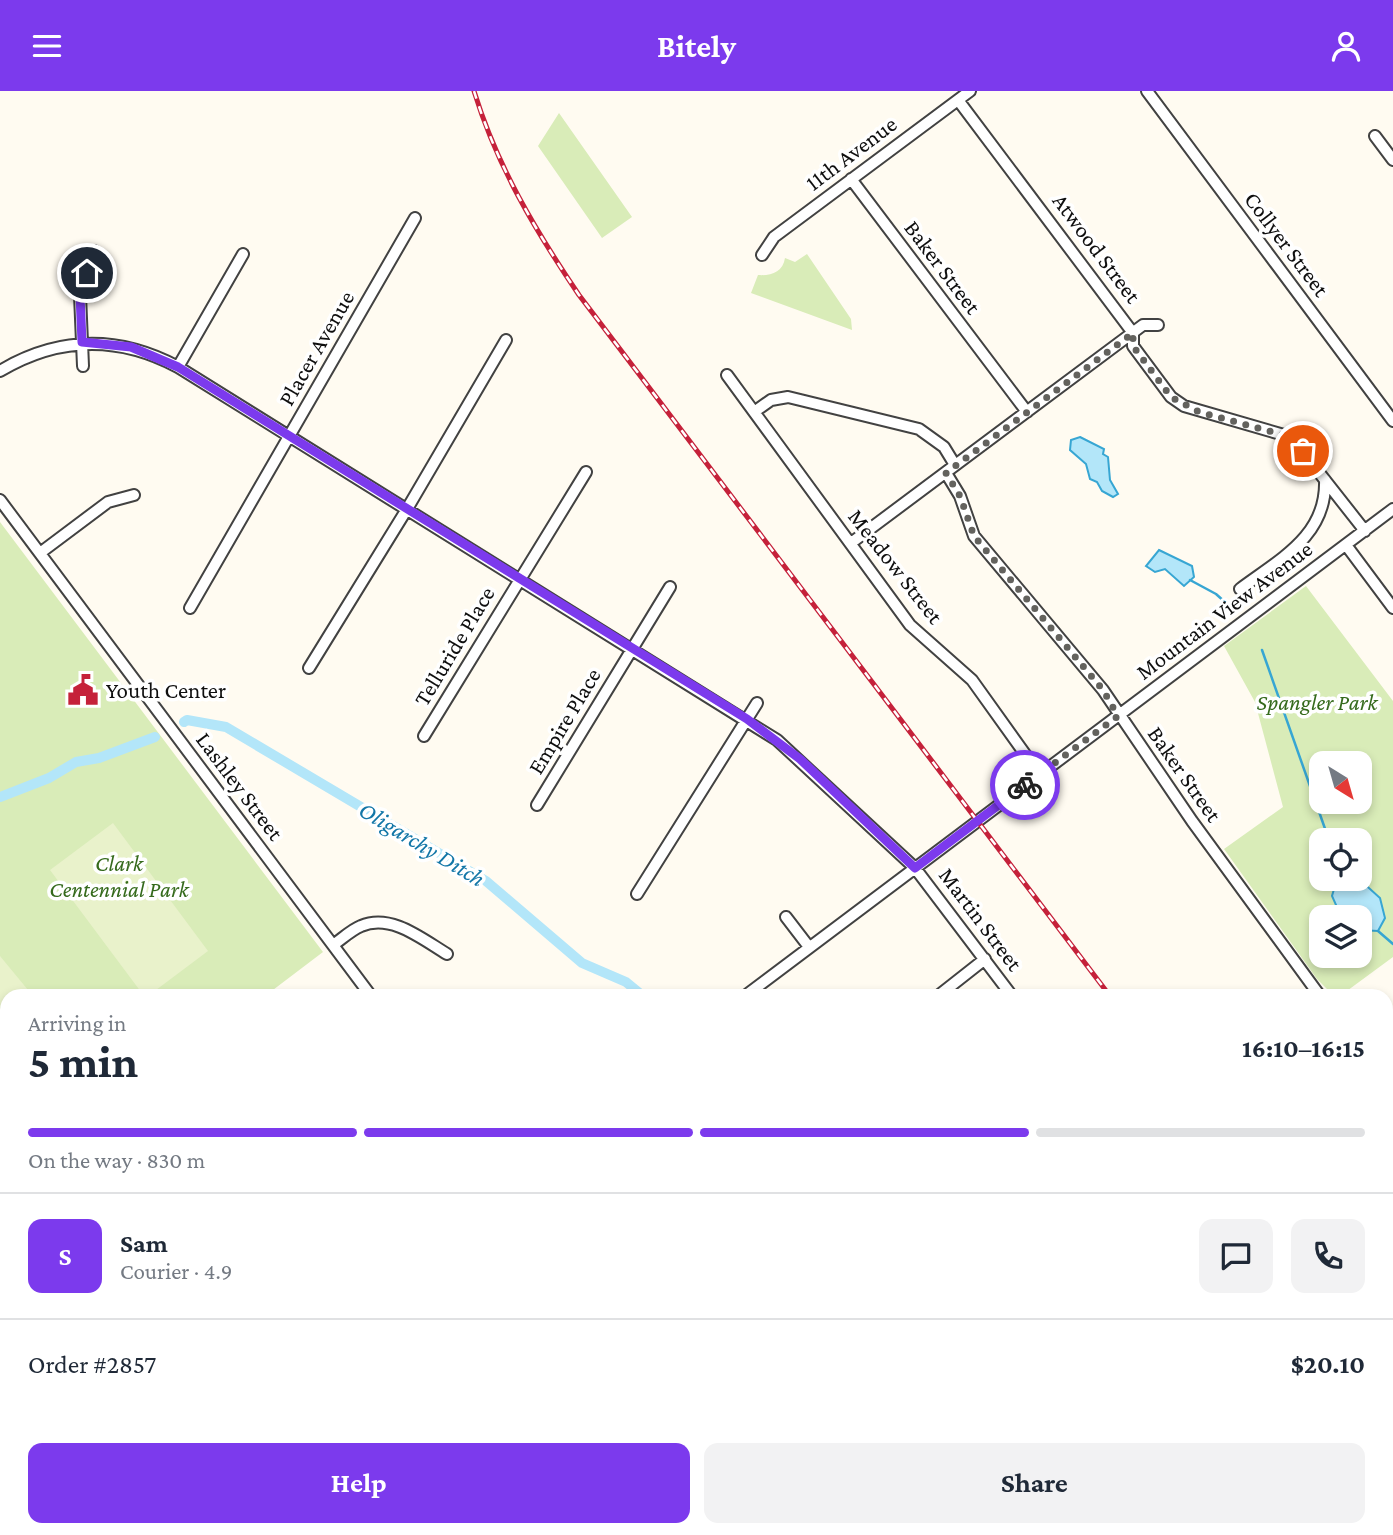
<!DOCTYPE html>
<meta charset="utf-8">
<style>
body{margin:0;font-family:"Crimson Pro",serif;background:#f2f2f3;color:#1f2937;height:100vh;display:flex;flex-direction:column;font-size:26px;white-space:nowrap}
*{box-sizing:border-box;margin:0}
p{font-size:23px;color:#747a83}
.icon{flex:none;width:38px;height:38px;fill:none;stroke:currentColor;stroke-width:2;stroke-linecap:round;stroke-linejoin:round}
.map{position:relative;flex:1;overflow:hidden}
.sheet{position:absolute;left:0px;top:898px;width:1393px;height:548px;display:flex;flex-direction:column;background:#fff;border-radius:21px 21px 0 0;box-shadow:0 4px 10px #0003}
.sheet>*{flex:none}
.needle{width:46px;rotate:143deg}
.buttons{position:absolute;left:1309px;top:660px;display:grid;gap:14px}
.buttons a{display:grid;place-items:center;width:63px;height:63px;border-radius:14px;background:#fff;box-shadow:0 4px 10px #0003;font-size:35px}
.pin{position:absolute;display:grid;place-items:center;width:60px;height:60px;color:#fff;margin:-30px;border:4px solid #fff;border-radius:50%;box-shadow:0 2px 7px #0007}
.courier{position:absolute;display:grid;place-items:center;width:70px;height:70px;margin:-35px;border:5px solid #7c3aed;border-radius:50%;background:#fff;color:#222;box-shadow:0 2px 9px #0007}
.overview em{font-style:normal;font-weight:700}
.overview div{display:flex;flex-direction:column-reverse}
.overview{display:flex;align-items:center;justify-content:space-between;height:119px;padding:0 28px}
h1{font-size:46px;font-weight:700;line-height:52px}
.bar{display:grid;grid-template-columns:repeat(4,1fr);gap:10px 7px;align-content:center;height:84px;padding:0 28px}
.bar i{height:9px;border-radius:5px;background:#e0e1e3}
.bar .active{background:#7c3aed}
.bar p{grid-column:span 4}
.line{display:flex;align-items:center;gap:18px;padding:0 28px;border-top:2px solid #e0e1e3}
.line div{flex:1}
.round{display:grid;place-items:center;flex:none;width:74px;height:74px;border-radius:14px;background:#f2f2f3}
.button{display:flex;gap:14px;margin-top:auto;padding:14px 28px}
.button a{flex:1;height:80px;border-radius:14px;background:#7c3aed;color:#fff;font-size:28px;font-weight:700;line-height:80px;text-align:center}
.button a+a{background:#f2f2f3;color:#1f2937}
header{display:flex;justify-content:space-between;align-items:center;height:91px;padding:0 28px;background:#7c3aed;color:#fff;font-size:32px;font-weight:700}
.map>svg:first-child{display:block}
.green{fill:#d9ecb8;fill-rule:evenodd}
.pitch{fill:#e9f2cb}
.water{fill:#b3e6f9;stroke:#37a6d3;stroke-width:2}
.lines{fill:none;stroke-linecap:round;stroke-linejoin:round}
.stream{stroke:#37a6d3;stroke-width:2.5}
.canal{stroke:#b3e6f9;stroke-width:10}
.minor-casing{stroke:#424242;stroke-width:14}
.minor{stroke:#fff;stroke-width:10}
.rail-casing{stroke:#c5213a;stroke-width:5}
.rail{stroke:#fff;stroke-width:2.5;stroke-dasharray:8;stroke-linecap:butt}
.done{stroke:#63625e;stroke-width:7;stroke-dasharray:0 12.6}
.route{stroke:#7c3aed;stroke-width:9}
.labels{text-anchor:middle;stroke-width:7;stroke-linejoin:round;paint-order:stroke}
.street-label{font-size:23px;fill:#0f0f0f;stroke:#fff}
.poi-label{font-size:23px;fill:#0f0f0f;stroke:#fff;text-anchor:start}
.park-label{font-size:23px;font-style:italic;fill:#356a1c;stroke:#fff}
.water-label{font-size:24px;font-style:italic;fill:#1276a7;stroke:#fff}
</style>
<header><svg class="icon" aria-label="menu" viewBox="0 0 24 24"><path d="M4 6h16M4 12h16M4 18h16"/></svg>Bitely<svg class="icon" aria-label="person" viewBox="0 0 24 24"><circle cx="12" cy="8" r="4"/><path d="M4 21q1-7 8-7t8 7"/></svg></header>
<div class="map">
<svg width="1393" height="1444" viewBox="0 0 1393 1444">
<rect width="100%" height="100%" fill="#fffbf1"/>
<!-- green -->
<path class="green" d="M559,22L632,126L602,147L538,55Z
M807,163L851,228L852,239L751,202L758,184C771,185 783,181 785,167L795,171Z
M0,431L323,861L265,905H7V1104L0,1109Z
M1306,495L1393,610V866L1340,905L1330,901L1317,888L1224,758L1283,716L1255,611L1224,555ZM1321,672H1360V710H1321ZM1321,749H1360V788H1321ZM1321,826H1360V864H1321Z
M0,1176L7,1185V1350L0,1356Z"/>
<!-- pitch -->
<path class="pitch" d="M113,732L208,860L148,905H144L50,779Z
M0,865L33,905H7V924L0,915Z"/>
<!-- water -->
<path class="water" d="M1080,346L1104,358L1103,363L1108,366L1110,389L1118,403L1113,406L1102,400L1097,391L1090,388L1086,373L1070,359L1071,349Z
M1159,459L1192,475L1194,486L1184,495L1165,478L1155,481L1146,475Z
M1337,788H1359L1380,807L1385,827L1378,840L1360,839V826L1340,823L1332,805Z"/>
<g class="lines">
<!-- stream -->
<path class="stream" d="M1190,489L1216,503L1226,512
M1262,559L1329,749
M1378,840L1393,853"/>
<!-- canal -->
<path class="canal" d="M184,631L187,629L226,636L486,790L582,872L626,891L643,905
M0,706L49,687L76,671L99,667L155,646
M1386,1417L1393,1421"/>
<defs>
<path id="minor" d="M1147,0L1393,330
M958,9L1133,242V255L1171,306L1184,315L1284,344L1295,351L1365,440
M1375,45L1393,69
M851,88L1027,321
M762,164L774,146L970,0
M83,275L80,204L94,160
M178,276L243,163
M0,280C59,245 118,244 178,276L777,649L915,777L1012,905
M727,284L910,534L972,589L1040,684
M754,321L771,309L788,306L919,338L944,356L955,374
M946,382L960,405L974,445L1103,599L1192,730L1320,905
M0,409L371,905
M851,452L1143,234H1158
M1346,454L1393,517
M40,462L108,411L134,404
M1240,498C1280,468 1327,445 1325,389
M190,517L415,127
M309,577L407,418L506,249
M424,645L586,381
M537,714L670,496
M637,803L757,612
M786,826L809,856
M333,854C342,848 351,839 361,835C391,822 422,848 447,863
M745,905L1393,418
M938,905L985,868
M1386,930L1393,932
M1386,1157L1393,1151
M1386,1175L1393,1184
M1386,1373L1393,1383
M124,1438L128,1444
M269,1438L273,1444
M775,1438L779,1444
M1084,1438L1088,1444
M1258,1438L1268,1444
M43,1444L50,1438
M450,1444V1438
M561,1444V1438
M673,1444L674,1438
M820,1444L827,1438
M1009,1444L1017,1438"/>
</defs>
<!-- minor casing -->
<use href="#minor" class="minor-casing"/>
<!-- minor -->
<use href="#minor" class="minor"/>
<defs>
<path id="rail" d="M474,0C497,75 535,139 579,204L1110,905
M1386,1269L1393,1279"/>
</defs>
<!-- rail casing -->
<use href="#rail" class="rail-casing"/>
<!-- rail -->
<use href="#rail" class="rail"/>
</g>
<g class="lines">
<!-- done -->
<path class="done" d="M1025,694L1118,625L1103,599L974,445L960,405L946,382L1133,242V255L1171,306L1199,321L1284,344L1303,360"/>
<!-- route -->
<path class="route" d="M87,182L80,204L82,251L131,256L178,276L747,628L800,668L915,777L1025,694"/>
</g>
<!-- icons -->
<defs>
<symbol id="civic-bare" viewBox="-9 -9 18 18"><path d="M-.6-6.5H3V-4.5H.6V-3L4-1V1h2V6H-6V1h2V-1L-.6-3ZM-1.2 2.5V6h2.4V2.5Z" fill="#c5213a" stroke="#fff" stroke-width="2.5" paint-order="stroke"/></symbol>
</defs>
<g fill-rule="evenodd">
<use href="#civic-bare" x="61" y="577" width="44" height="44"/>
</g>
<g class="labels">
<!-- street labels -->
<g class="street-label">
<text transform="translate(851 62) rotate(-37)" y="8">11th Avenue</text>
<text transform="translate(1287 153) rotate(53)" y="8">Collyer Street</text>
<text transform="translate(1097 157) rotate(53)" y="8">Atwood Street</text>
<text transform="translate(943 176) rotate(53)" y="8">Baker Street</text>
<text transform="translate(316 257) rotate(-60)" y="8">Placer Avenue</text>
<text transform="translate(896 475) rotate(52)" y="8">Meadow Street</text>
<text transform="translate(1224 519) rotate(-37)" y="8">Mountain View Avenue</text>
<text transform="translate(454 555) rotate(-59)" y="8">Telluride Place</text>
<text transform="translate(564 630) rotate(-59)" y="8">Empire Place</text>
<text transform="translate(1185 683) rotate(55)" y="8">Baker Street</text>
<text transform="translate(240 695) rotate(53)" y="8">Lashley Street</text>
<text transform="translate(981 828) rotate(53)" y="8">Martin Street</text>
</g>
<!-- poi labels -->
<g class="poi-label">
<text x="106" y="607">Youth Center</text>
</g>
<!-- park labels -->
<g class="park-label">
<text x="1317" y="619">Spangler Park</text>
<text x="119" y="780">Clark<tspan x="119" dy="26">Centennial Park</tspan></text>
</g>
<!-- water labels -->
<g class="water-label">
<text transform="translate(422 753) rotate(31)" y="8">Oligarchy Ditch</text>
</g>
</g>
</svg>
<div class="buttons">
<a><svg class="needle" viewBox="-14 -14 28 28"><path d="M0-13l5 13h-10z" fill="#e53935"/><path d="M0 13l5-13h-10z" fill="#747a83"/></svg></a>
<a><svg class="icon" aria-label="locate" viewBox="0 0 24 24"><circle cx="12" cy="12" r="6"/><path d="M12 2v4M12 18v4M2 12h4M18 12h4"/></svg></a>
<a><svg class="icon" aria-label="layers" viewBox="0 0 24 24"><path d="M12 4l9 5-9 5-9-5zM3 14l9 5 9-5"/></svg></a>
</div>
<div class="pin" style="left:1303px;top:360px;background:#ea580c"><svg class="icon" aria-label="bag" viewBox="0 0 24 24"><path d="M5 8h14l-1 12H6zM9 8a3 3 0 0 1 6 0"/></svg></div>
<div class="pin" style="left:87px;top:182px;background:#1f2937"><svg class="icon" aria-label="home" viewBox="0 0 24 24"><path d="M3 11l9-7 9 7M6 9v11h12V9"/></svg></div>
<div class="courier" style="left:1025px;top:694px"><svg class="icon" aria-label="bike" viewBox="0 0 24 24"><circle cx="6" cy="16" r="4"/><circle cx="18" cy="16" r="4"/><path d="M6 16l4-8h5l3 8M10 8l3 8H6M13 5h3"/></svg></div>
<section class="sheet">
<div class="overview"><div><h1>5 min</h1><p>Arriving in</p></div><em>16:10–16:15</em></div>
<div class="bar"><i class="active"></i><i class="active"></i><i class="active"></i><i></i><p>On the way · 830 m</p></div>
<div class="line" style="height:126px"><b class="round" style="background:#7c3aed;color:#fff">S</b><div><b>Sam</b><p>Courier · 4.9</p></div><a class="round"><svg class="icon" aria-label="chat" viewBox="0 0 24 24"><path d="M4 5h16v11H9l-5 4z"/></svg></a><a class="round"><svg class="icon" aria-label="phone" viewBox="0 0 24 24"><path d="M5 4h4l2 5-3 2q2 4 5 5l2-3 5 2v4C11 20 4 13 5 4z"/></svg></a></div>
<div class="line" style="height:91px"><div>Order #2857</div><b>$20.10</b></div>
<div class="button"><a>Help</a><a>Share</a></div>
</section>
</div>
